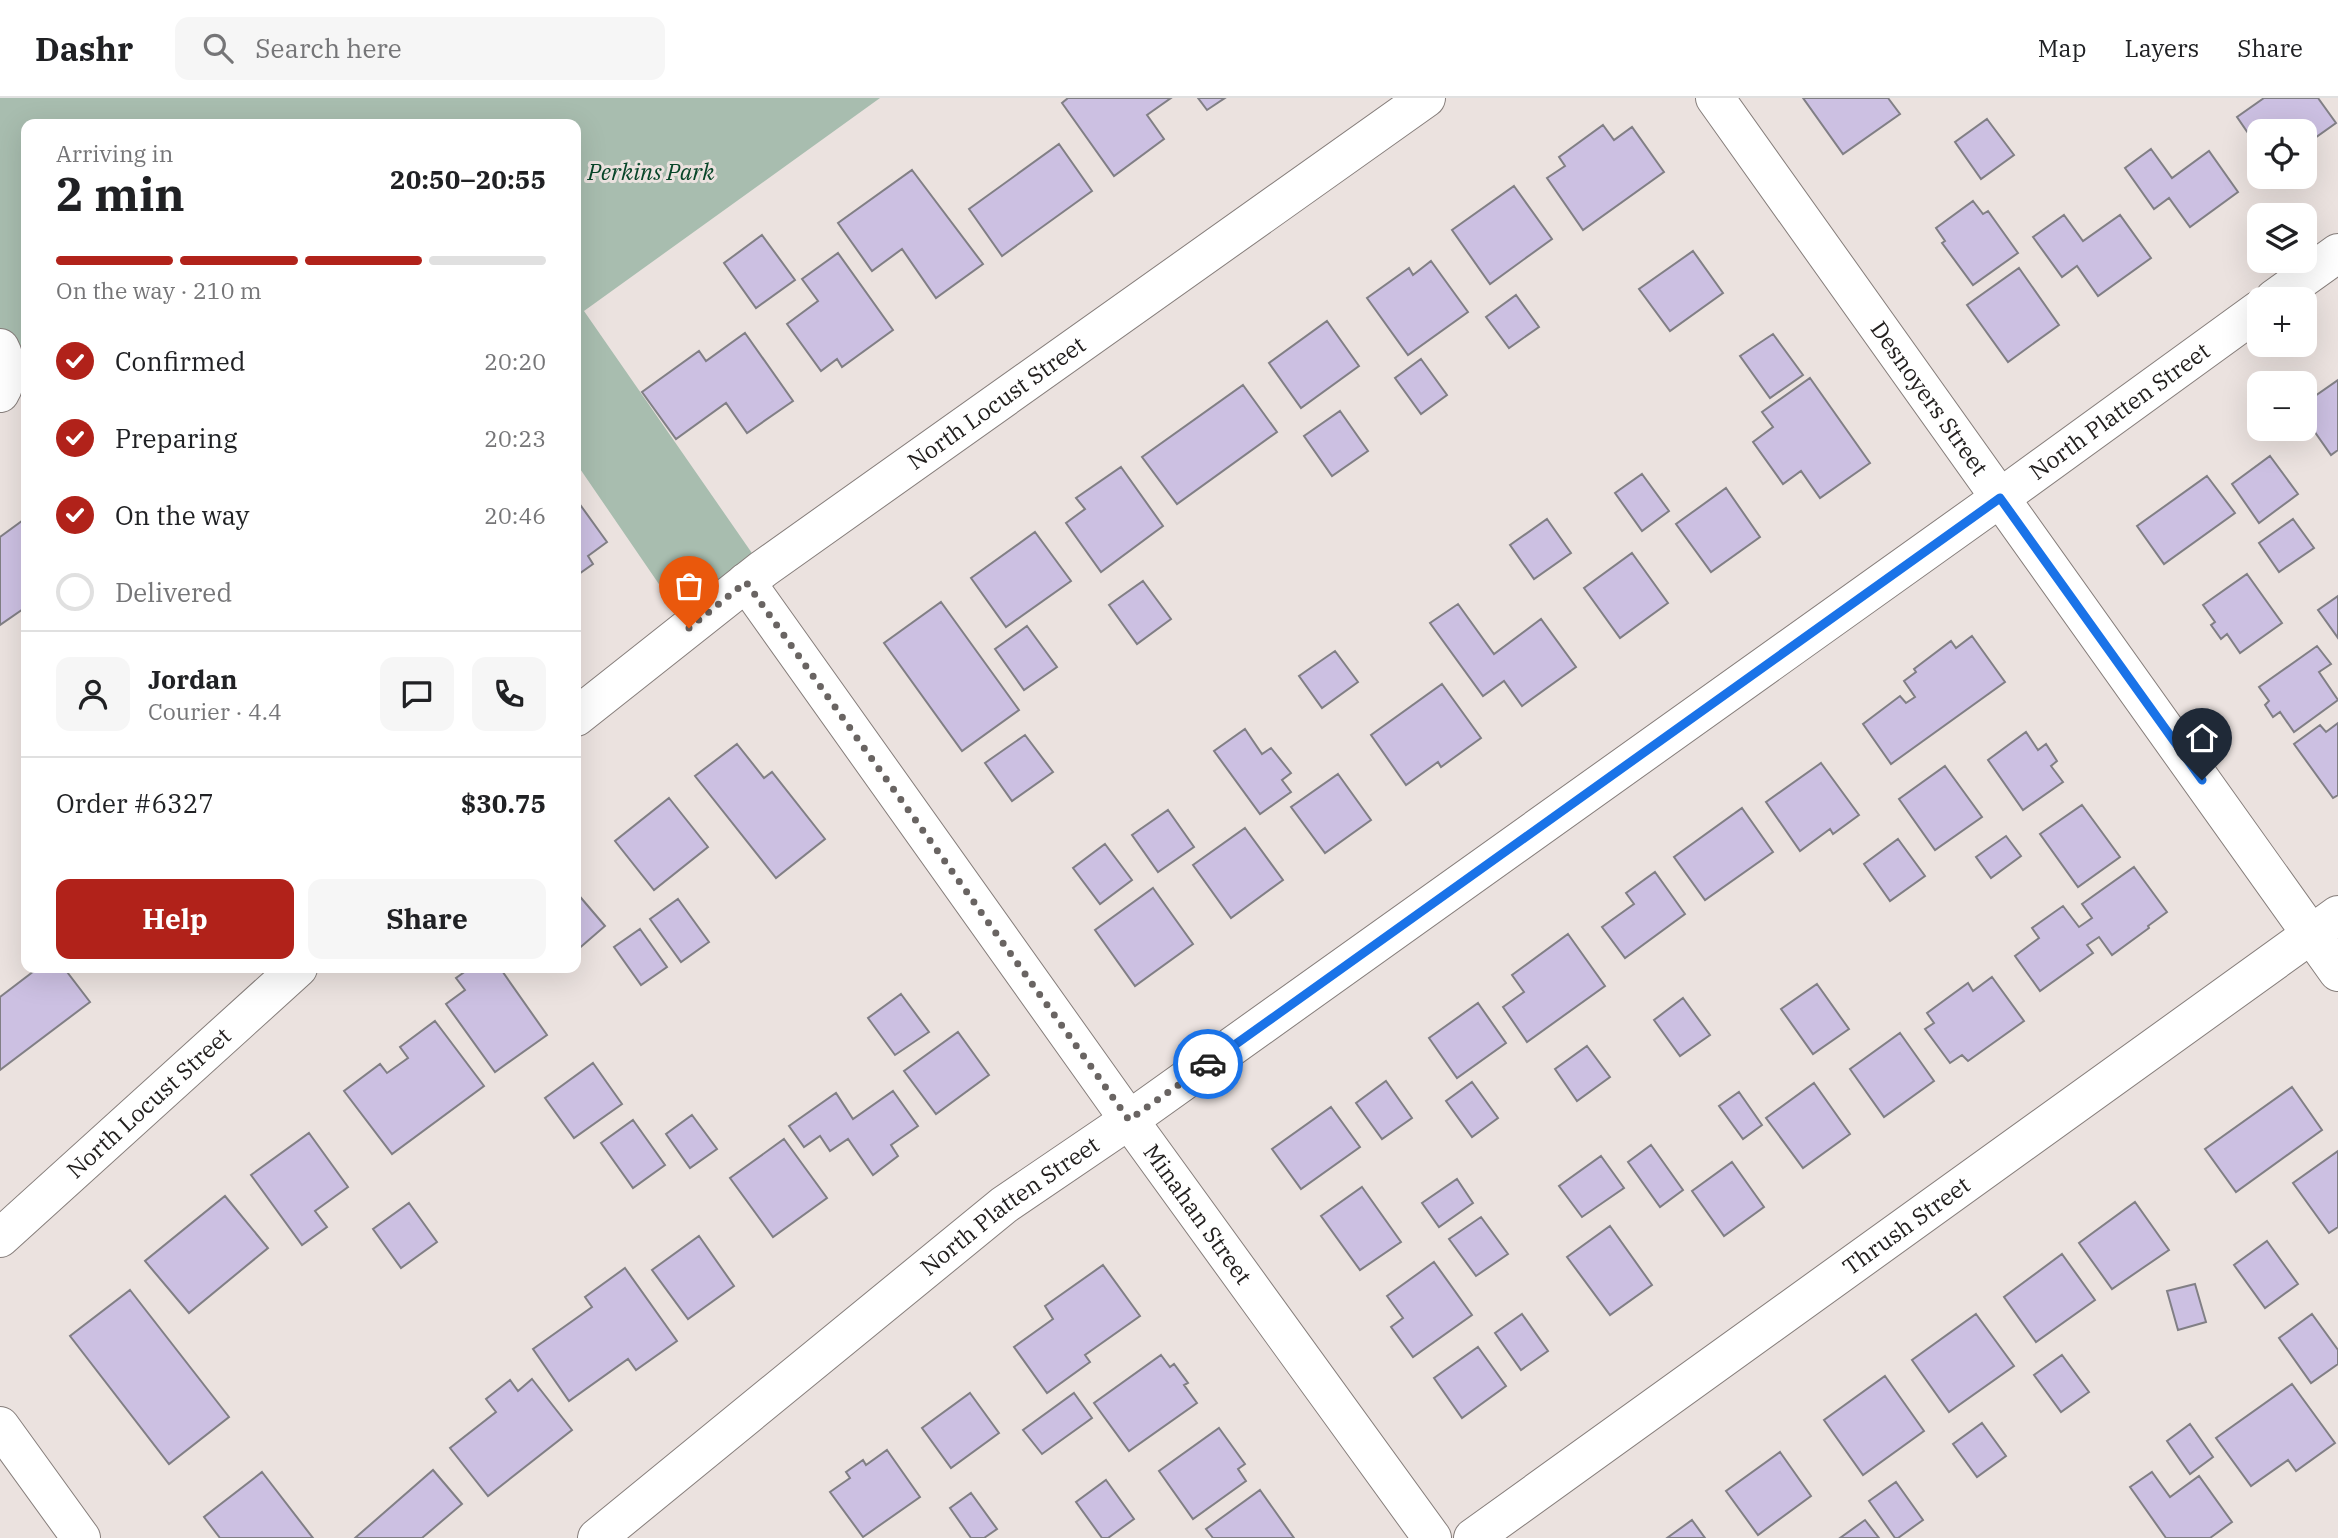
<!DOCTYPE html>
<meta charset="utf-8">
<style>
body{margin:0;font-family:"IBM Plex Serif",serif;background:#f6f6f6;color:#202124;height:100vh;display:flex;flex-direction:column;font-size:26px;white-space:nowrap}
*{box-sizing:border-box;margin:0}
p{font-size:23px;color:#757577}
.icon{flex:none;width:38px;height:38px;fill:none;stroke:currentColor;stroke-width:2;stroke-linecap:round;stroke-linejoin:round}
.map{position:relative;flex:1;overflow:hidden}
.sheet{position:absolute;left:21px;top:21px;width:560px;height:854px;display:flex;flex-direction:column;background:#fff;border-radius:14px;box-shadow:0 7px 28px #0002}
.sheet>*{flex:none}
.fabs{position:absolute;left:2247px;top:21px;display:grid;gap:14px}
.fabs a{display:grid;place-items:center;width:70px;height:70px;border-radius:14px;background:#fff;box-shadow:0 7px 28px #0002;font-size:35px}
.pin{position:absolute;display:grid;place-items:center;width:60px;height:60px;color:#fff;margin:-72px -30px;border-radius:50% 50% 50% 0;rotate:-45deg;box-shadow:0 0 7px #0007}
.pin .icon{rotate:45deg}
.courier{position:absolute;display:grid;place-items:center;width:70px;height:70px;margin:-35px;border:5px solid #1a73e8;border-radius:50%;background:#fff;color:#222;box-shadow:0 2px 9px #0007}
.head em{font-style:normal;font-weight:700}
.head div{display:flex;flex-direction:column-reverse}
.head{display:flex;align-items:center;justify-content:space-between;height:119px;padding:0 35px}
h1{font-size:46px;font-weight:700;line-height:52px}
.bar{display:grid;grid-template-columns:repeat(4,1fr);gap:10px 7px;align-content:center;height:84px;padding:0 35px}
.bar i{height:9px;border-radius:5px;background:#e0e0e0}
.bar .selected{background:#b1221a}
.bar p{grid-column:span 4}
.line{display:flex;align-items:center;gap:18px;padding:0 35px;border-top:2px solid #e0e0e0}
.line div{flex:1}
.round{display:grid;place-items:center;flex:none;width:74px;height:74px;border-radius:14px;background:#f6f6f6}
ol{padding:0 35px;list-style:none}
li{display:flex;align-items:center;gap:21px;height:77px}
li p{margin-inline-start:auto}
li .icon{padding:7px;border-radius:50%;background:#b1221a;color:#fff;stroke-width:4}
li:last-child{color:#757577}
li i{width:38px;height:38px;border:4px solid #e0e0e0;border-radius:50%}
.button{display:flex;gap:14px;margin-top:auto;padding:14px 35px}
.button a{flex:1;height:80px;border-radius:14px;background:#b1221a;color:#fff;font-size:28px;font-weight:700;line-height:80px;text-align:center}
.button a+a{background:#f6f6f6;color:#202124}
header{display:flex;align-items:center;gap:42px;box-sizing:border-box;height:98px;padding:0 35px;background:#fff;border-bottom:2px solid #e0e0e0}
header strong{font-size:33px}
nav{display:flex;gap:38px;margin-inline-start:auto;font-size:24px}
.search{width:490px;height:63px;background:#f6f6f6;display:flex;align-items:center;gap:18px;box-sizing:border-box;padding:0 24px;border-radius:14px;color:#757577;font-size:26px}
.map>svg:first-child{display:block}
.green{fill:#a8bdaf}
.building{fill:#ccc0e2;stroke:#817f85;stroke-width:2}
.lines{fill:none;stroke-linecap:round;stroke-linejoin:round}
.minor-casing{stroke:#867e7b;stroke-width:40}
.minor{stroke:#fff;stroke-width:38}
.done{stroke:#696462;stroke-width:7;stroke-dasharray:0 12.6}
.route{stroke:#1a73e8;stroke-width:9}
.labels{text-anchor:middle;stroke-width:6;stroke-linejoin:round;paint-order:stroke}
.park-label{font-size:23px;font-style:italic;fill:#074528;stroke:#ebe2df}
.street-label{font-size:23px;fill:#23201f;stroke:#ebe2df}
</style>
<header>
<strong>Dashr</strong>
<div class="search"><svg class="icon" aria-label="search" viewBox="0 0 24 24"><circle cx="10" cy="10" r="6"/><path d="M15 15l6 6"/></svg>Search here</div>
<nav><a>Map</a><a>Layers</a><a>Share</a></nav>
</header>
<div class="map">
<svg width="2338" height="1440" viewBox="0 0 2338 1440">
<rect width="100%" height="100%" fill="#ebe2df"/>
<!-- green -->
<path class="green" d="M0,0H880L584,213L763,471L689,530L576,365V26H26V272L6,276L0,267Z"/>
<!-- building -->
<path class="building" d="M1068,0H1171L1147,17L1164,41L1114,78L1062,5Z
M1198,0H1225L1207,12Z
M1803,0H1888L1900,16L1843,56Z
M2264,0H2318L2336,25L2305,47V33H2259V51L2237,19Z
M1987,21L2014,57L1981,81L1955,44Z
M1603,27L1614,42L1632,29L1664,74L1583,132L1547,80L1565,68L1559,59Z
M1059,46L1092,93L1002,158L969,111Z
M2151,51L2172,80L2209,53L2238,94L2190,129L2169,100L2154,111L2125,70Z
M912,72L983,166L936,200L902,151L872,173L838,125Z
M1514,88L1552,141L1490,186L1452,132Z
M1973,103L1983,116L1988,113L2018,155L1973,187L1942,145L1945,143L1936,130Z
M2064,117L2083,143L2120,117L2151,160L2098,198L2077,168L2062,179L2033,139Z
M762,137L795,182L756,210L724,165Z
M1693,153L1723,195L1670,233L1639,191Z
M838,155L893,232L842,269L837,261L821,273L787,226L818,203L802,181Z
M1431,163L1468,214L1408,257L1367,200L1409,170L1413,177Z
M2019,170L2059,227L2008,264L1967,207Z
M1516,197L1539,229L1509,250L1486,219Z
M1327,223L1359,268L1301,310L1269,265Z
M745,235L793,303L747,335L726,305L676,341L642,294L699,253L706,263Z
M1773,236L1803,277L1770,300L1740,258Z
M1421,261L1447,297L1421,316L1395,280Z
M1810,280L1870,365L1820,400L1801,373L1783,386L1753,344L1773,329L1762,314Z
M2338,282V352L2331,357L2305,320V305Z
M1243,287L1277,334L1177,406L1142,359Z
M1340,313L1368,353L1332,378L1304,338Z
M2270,358L2298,396L2259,425L2232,386Z
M1121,369L1163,428L1101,474L1066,425L1085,411L1076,400Z
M1642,376L1669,413L1642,433L1615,395Z
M2207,378L2235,415L2164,466L2137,428Z
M1726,390L1760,439L1711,474L1676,426Z
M576,401L607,444L588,458L593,466L576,478Z
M26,420V509L0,527V439Z
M1547,421L1571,455L1534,481L1510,447Z
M2293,421L2314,450L2279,474L2259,445Z
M1035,434L1071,483L1006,529L971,480Z
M1632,455L1668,505L1620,540L1584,490Z
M2247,476L2282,525L2240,555L2227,536L2221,541L2211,527L2215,524L2203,507Z
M1143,483L1171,521L1137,546L1109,507Z
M2338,498V540L2318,512Z
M941,504L1019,612L962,653L884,545Z
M1458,506L1494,556L1541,521L1576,569L1522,608L1504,583L1483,598L1430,525Z
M1027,528L1057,569L1024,592L995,551Z
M1972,538L2005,584L1891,666L1863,626L1900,598L1906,605L1915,599L1904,583L1916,574L1914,571L1951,543L1956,550Z
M2317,548L2331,566L2319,574L2338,602L2294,634L2280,614L2273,619L2265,607L2269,603L2259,589Z
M1335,553L1358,584L1322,610L1299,578Z
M1442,586L1481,640L1441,669L1438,664L1406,687L1371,637Z
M2338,625V697L2333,700L2294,646L2320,627L2326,634Z
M1245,631L1262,656L1271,650L1291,675L1282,682L1291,694L1260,716L1214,653Z
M2026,634L2038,652L2046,646L2057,663L2051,668L2063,684L2023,712L1988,662Z
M1025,637L1053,674L1012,703L985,665Z
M737,646L764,680L772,674L825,741L776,780L695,678Z
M1821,665L1859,717L1833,736L1830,731L1800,753L1766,704Z
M1945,668L1982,719L1935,752L1899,701Z
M1338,676L1371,722L1325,755L1291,709Z
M669,700L708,749L654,792L615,743Z
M2082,707L2120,759L2078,789L2040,736Z
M1742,710L1773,754L1705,802L1674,759Z
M1168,712L1194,749L1158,774L1132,737Z
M1245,730L1283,782L1231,820L1193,767Z
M2006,738L2021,758L1991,780L1976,759Z
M1898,741L1925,778L1890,803L1864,766Z
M1105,746L1132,782L1100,806L1073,770Z
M2134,769L2167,814L2148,828L2149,830L2112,857L2099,839L2087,847L2093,855L2040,893L2015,858L2039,840L2032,830L2063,808L2079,829L2092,820L2082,806Z
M1655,774L1685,816L1625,860L1602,829L1634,806L1626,795Z
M1153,790L1193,846L1135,888L1095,832Z
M576,794L605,828L576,853Z
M678,801L709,844L681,864L650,821Z
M640,831L667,869L641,887L614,849Z
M1568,836L1605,888L1527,944L1503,909L1524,894L1512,877Z
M38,870H64L90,904L0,972V899Z
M470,870H500L547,937L495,974L446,906L465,892L456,880Z
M1992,879L2024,923L1968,963L1962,957L1950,965L1925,931L1934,925L1927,915L1968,885L1973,893Z
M1817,886L1849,931L1813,956L1781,911Z
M901,896L929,934L895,957L868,920Z
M1683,900L1710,937L1680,958L1654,922Z
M1478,905L1506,945L1457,980L1429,940Z
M435,923L484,988L392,1056L344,993L380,966L387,975L408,960L400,949Z
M958,934L989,977L936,1016L904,973Z
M1900,935L1934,983L1884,1019L1850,971Z
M1587,948L1610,979L1577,1003L1555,971Z
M593,965L622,1006L574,1040L545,1000Z
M1386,983L1412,1020L1382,1041L1356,1005Z
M1472,984L1498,1020L1472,1039L1446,1003Z
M1814,985L1850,1036L1803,1070L1766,1020Z
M2292,989L2322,1032L2236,1094L2205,1051Z
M893,993L918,1028L891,1047L898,1058L873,1077L848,1041L830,1053L820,1038L804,1049L789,1028L836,995L853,1021Z
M1739,994L1762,1027L1743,1041L1719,1008Z
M1331,1009L1360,1049L1301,1091L1272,1051Z
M692,1017L717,1051L690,1070L666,1036Z
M633,1022L665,1067L633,1090L601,1045Z
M309,1035L348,1089L315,1113L327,1129L302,1147L251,1077Z
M784,1041L827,1100L773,1139L730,1080Z
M1651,1047L1683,1092L1660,1109L1628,1064Z
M2338,1053V1129L2329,1135L2293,1085Z
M1601,1058L1624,1090L1582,1119L1559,1088Z
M1732,1064L1764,1109L1724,1138L1692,1093Z
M1457,1081L1473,1105L1439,1129L1422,1105Z
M1362,1089L1401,1144L1360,1172L1321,1118Z
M225,1098L268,1150L189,1215L145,1163Z
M2135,1104L2169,1152L2112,1191L2079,1145Z
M409,1105L437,1144L401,1170L373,1131Z
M1481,1119L1508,1156L1476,1178L1449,1141Z
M1610,1128L1652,1187L1610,1217L1567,1159Z
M699,1138L734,1188L688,1221L652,1172Z
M2267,1143L2298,1186L2265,1210L2234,1167Z
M2062,1156L2095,1202L2036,1244L2004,1199Z
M1434,1164L1472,1217L1413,1259L1391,1229L1403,1220L1387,1198Z
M1103,1167L1140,1218L1085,1257L1090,1264L1047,1295L1014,1249L1053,1221L1045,1208Z
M625,1170L677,1243L636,1272L628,1261L569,1303L533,1251L592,1209L585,1199Z
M2195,1186L2206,1224L2178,1232L2167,1193Z
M130,1192L229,1319L169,1366L70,1238Z
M1522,1216L1548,1253L1521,1272L1495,1235Z
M1976,1216L2014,1268L1949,1314L1912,1262Z
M2312,1216L2338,1252V1266L2311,1285L2279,1240Z
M1478,1249L1506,1288L1462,1320L1434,1280Z
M1161,1257L1170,1269L1174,1266L1188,1285L1184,1287L1197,1305L1129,1353L1094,1305Z
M2062,1257L2089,1294L2061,1314L2034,1277Z
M1885,1278L1924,1333L1863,1377L1824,1322Z
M532,1281L572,1332L488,1398L450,1350L496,1314L486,1301L510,1282L518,1293Z
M2292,1286L2335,1345L2296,1373L2288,1362L2251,1388L2216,1340Z
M970,1295L999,1335L951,1370L922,1330Z
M1074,1295L1092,1320L1042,1356L1023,1332Z
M1982,1325L2006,1358L1977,1379L1953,1346Z
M2190,1326L2213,1359L2190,1376L2167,1343Z
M1219,1330L1245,1366L1238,1371L1246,1383L1193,1421L1159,1373Z
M887,1352L920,1399L863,1439L830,1394L850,1380L846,1374L863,1362L866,1367Z
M1780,1354L1811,1398L1758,1437L1726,1393Z
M433,1372L462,1406L422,1440H355Z
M262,1374L313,1440H220L204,1419Z
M2152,1374L2170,1399L2199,1378L2232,1424L2210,1440H2166L2130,1389Z
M1106,1382L1134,1421L1108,1440H1102L1076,1404Z
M1896,1384L1923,1422L1898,1440H1895L1869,1403Z
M1260,1392L1294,1440H1213L1206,1431Z
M971,1395L997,1431L984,1440H971L950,1410Z
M1692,1422L1705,1440H1667Z
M1865,1422L1879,1440H1840Z"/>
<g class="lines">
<defs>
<g id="minor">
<path id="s1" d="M1715,0L2338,874"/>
<path d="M2274,201L2338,155"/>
<path d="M0,250C7,263 8,282 0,295"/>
<path id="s2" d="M746,484L1129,1022L1432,1440"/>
<path id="s3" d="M576,619L763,471L1426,0"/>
<path id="s4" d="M0,1140L298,870"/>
<path d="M0,1328L81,1440"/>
<path id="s5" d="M597,1440L1004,1107L1129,1022L2000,400L2259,212"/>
<path id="s6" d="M1473,1440L2338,817"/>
</g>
</defs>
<!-- minor casing -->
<use href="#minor" class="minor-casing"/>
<!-- minor -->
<use href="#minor" class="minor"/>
</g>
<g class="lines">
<!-- done -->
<path class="done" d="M689,530L746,484L1129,1022L1208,966"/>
<!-- route -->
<path class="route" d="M1208,966L2000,400L2202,682"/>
</g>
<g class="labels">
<!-- park labels -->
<g class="park-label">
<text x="651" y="82">Perkins Park</text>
</g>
<!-- street labels -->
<g class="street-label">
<text dy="8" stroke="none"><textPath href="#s1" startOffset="369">Desnoyers Street</textPath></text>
<text dy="8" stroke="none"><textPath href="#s3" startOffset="525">North Locust Street</textPath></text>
<text dy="8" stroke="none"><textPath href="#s5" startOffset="1895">North Platten Street</textPath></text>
<text dy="8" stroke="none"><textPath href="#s4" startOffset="201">North Locust Street</textPath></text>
<text dy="8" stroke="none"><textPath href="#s5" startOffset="530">North Platten Street</textPath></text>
<text dy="8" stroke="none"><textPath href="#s2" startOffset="777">Minahan Street</textPath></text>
<text dy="8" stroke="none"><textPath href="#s6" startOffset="534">Thrush Street</textPath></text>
</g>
</g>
</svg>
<div class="fabs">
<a><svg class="icon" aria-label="locate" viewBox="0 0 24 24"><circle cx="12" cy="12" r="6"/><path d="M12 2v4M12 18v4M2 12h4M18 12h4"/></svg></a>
<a><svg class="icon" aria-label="layers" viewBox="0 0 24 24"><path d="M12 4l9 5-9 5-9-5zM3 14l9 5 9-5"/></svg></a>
<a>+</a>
<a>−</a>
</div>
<div class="pin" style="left:689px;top:530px;background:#ea580c"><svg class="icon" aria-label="bag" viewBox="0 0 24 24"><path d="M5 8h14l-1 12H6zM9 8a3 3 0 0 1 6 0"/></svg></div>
<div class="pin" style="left:2202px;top:682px;background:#1f2937"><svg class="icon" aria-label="home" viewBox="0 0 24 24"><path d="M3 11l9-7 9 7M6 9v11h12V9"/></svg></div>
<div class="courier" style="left:1208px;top:966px"><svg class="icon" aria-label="car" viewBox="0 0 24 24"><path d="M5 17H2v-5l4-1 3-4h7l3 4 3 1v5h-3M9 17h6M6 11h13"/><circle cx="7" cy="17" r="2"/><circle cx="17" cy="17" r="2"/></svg></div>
<section class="sheet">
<div class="head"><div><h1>2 min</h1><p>Arriving in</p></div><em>20:50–20:55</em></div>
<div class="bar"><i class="selected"></i><i class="selected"></i><i class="selected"></i><i></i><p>On the way · 210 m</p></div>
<ol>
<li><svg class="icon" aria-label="check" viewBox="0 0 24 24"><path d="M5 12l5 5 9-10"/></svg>Confirmed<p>20:20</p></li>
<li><svg class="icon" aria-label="check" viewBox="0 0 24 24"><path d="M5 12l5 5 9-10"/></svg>Preparing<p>20:23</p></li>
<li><svg class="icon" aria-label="check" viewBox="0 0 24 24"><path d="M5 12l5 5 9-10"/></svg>On the way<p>20:46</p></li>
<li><i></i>Delivered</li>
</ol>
<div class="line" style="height:126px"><a class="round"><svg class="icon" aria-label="person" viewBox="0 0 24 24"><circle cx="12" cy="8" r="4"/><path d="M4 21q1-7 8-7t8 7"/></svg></a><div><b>Jordan</b><p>Courier · 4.4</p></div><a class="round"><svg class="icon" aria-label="chat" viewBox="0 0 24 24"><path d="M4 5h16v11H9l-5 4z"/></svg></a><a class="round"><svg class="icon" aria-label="phone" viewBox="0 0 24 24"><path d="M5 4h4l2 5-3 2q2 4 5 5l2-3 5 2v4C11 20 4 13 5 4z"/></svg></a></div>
<div class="line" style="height:91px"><div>Order #6327</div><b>$30.75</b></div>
<div class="button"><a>Help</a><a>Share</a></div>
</section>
</div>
